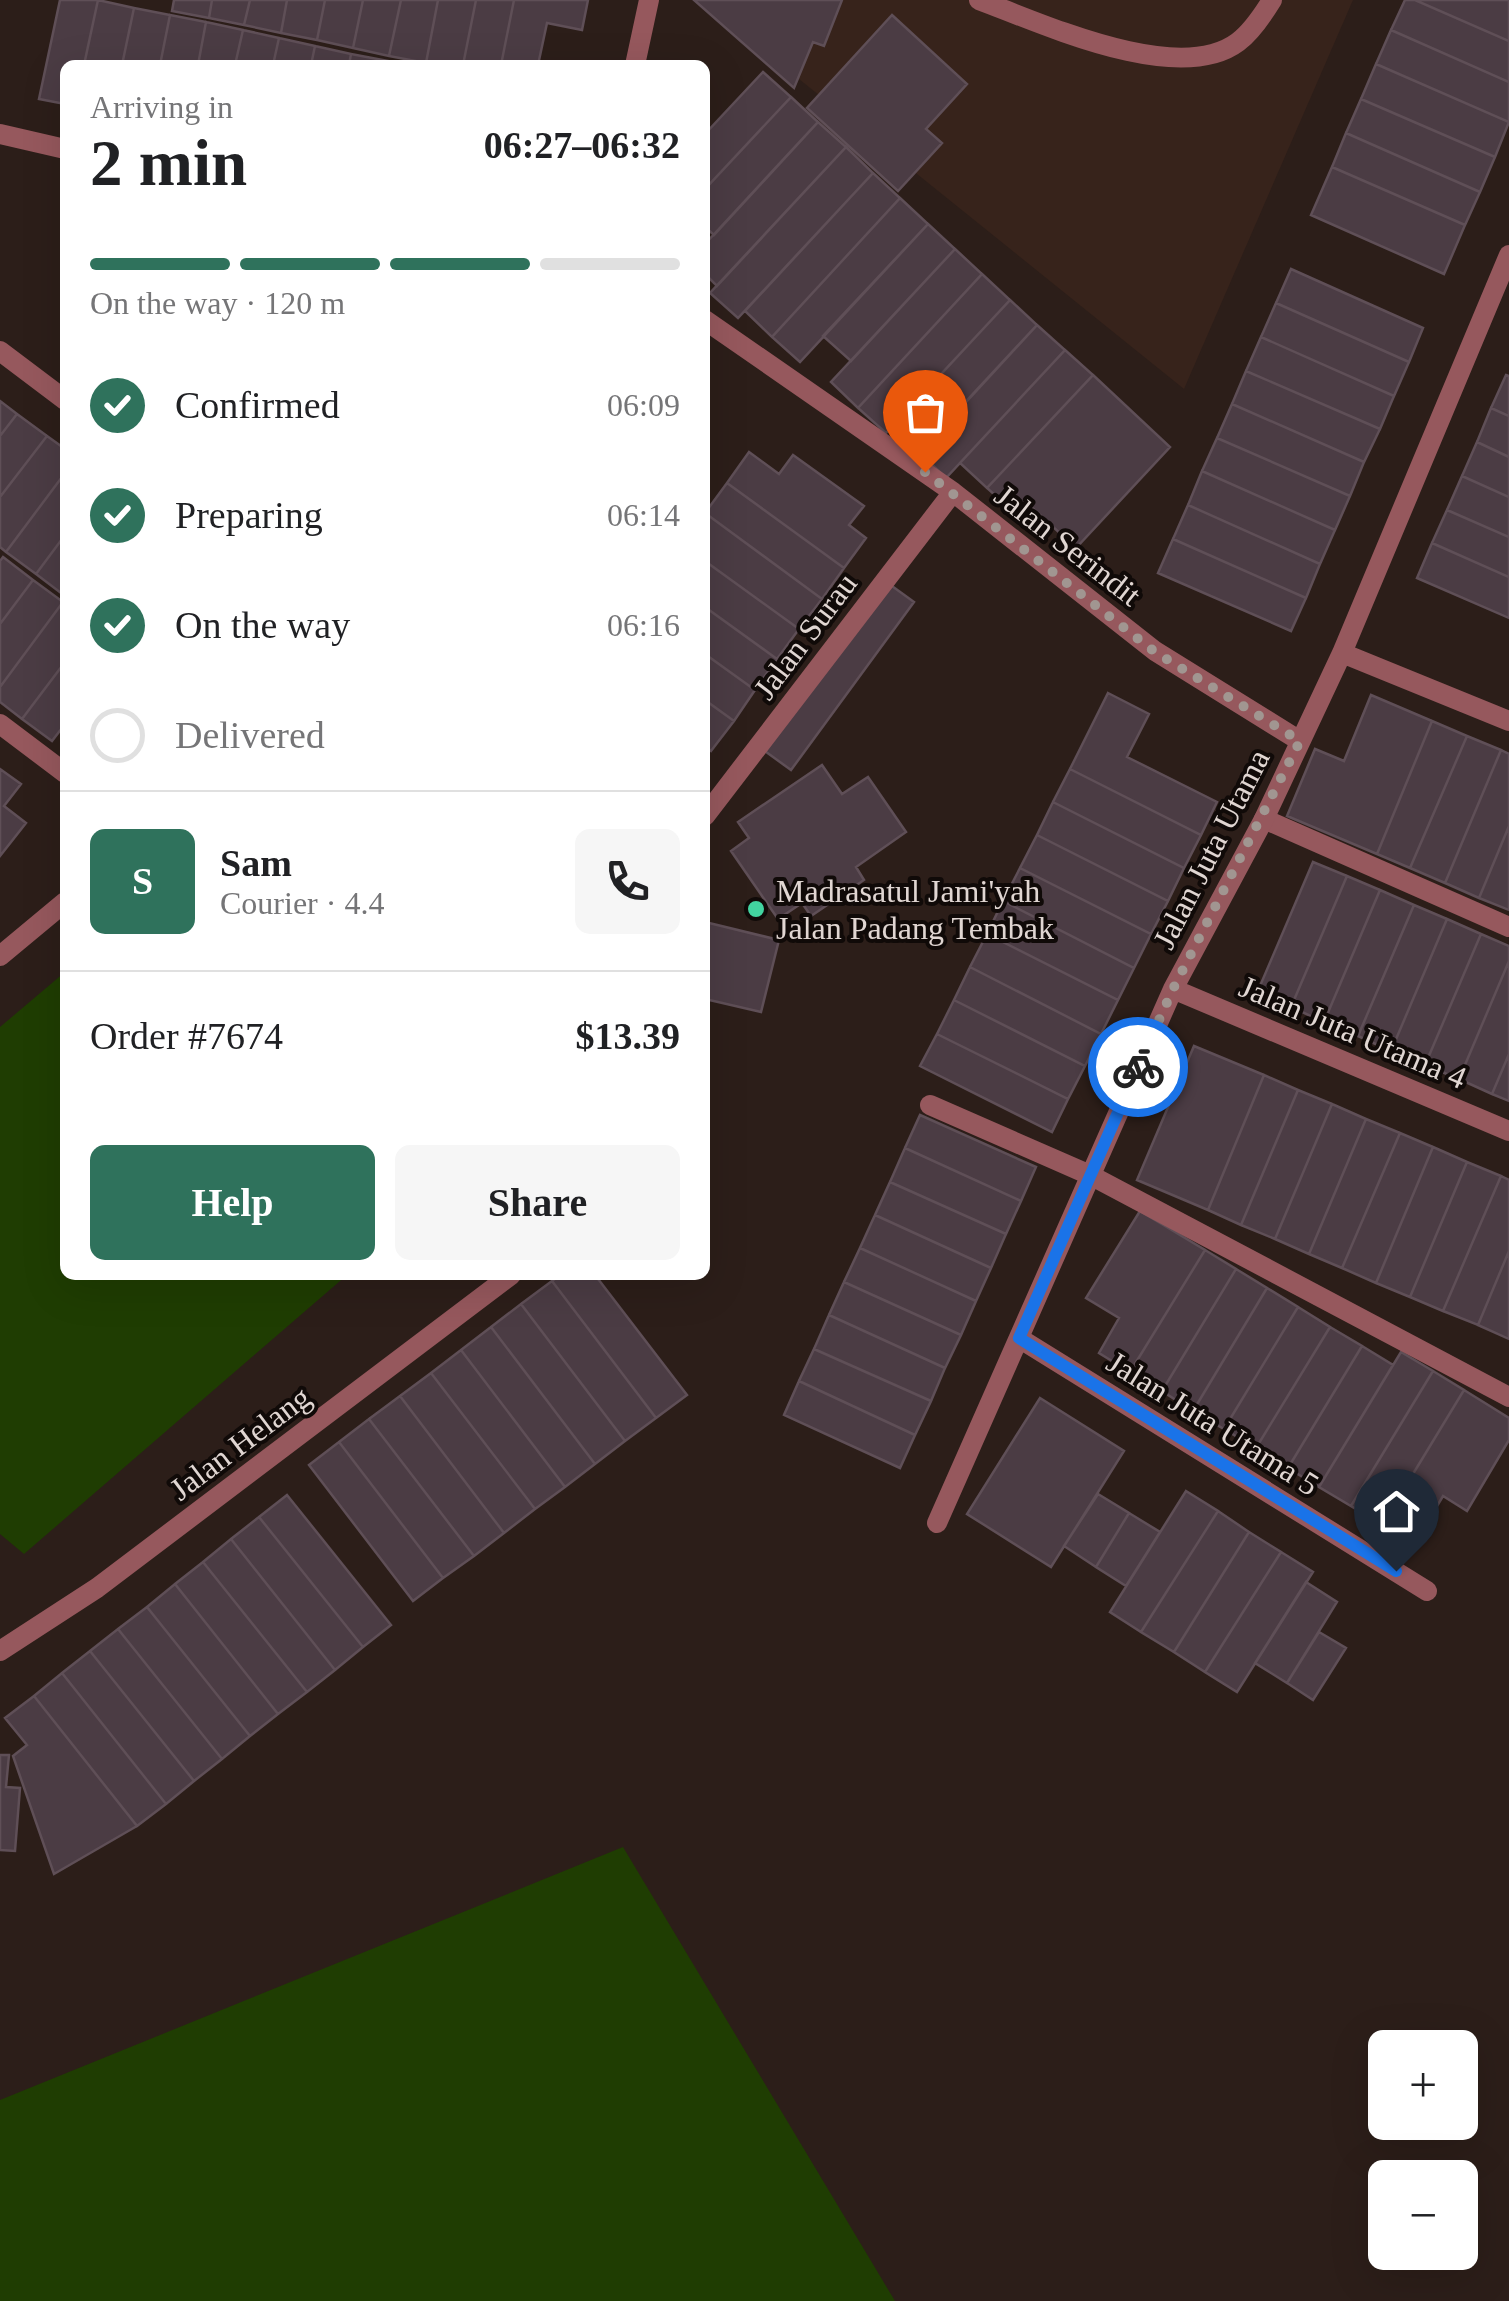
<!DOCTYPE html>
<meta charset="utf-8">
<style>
body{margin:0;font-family:"Times New Roman",serif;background:#f6f6f6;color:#202124;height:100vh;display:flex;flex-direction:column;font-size:38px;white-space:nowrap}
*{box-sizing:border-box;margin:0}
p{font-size:32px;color:#757577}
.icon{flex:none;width:55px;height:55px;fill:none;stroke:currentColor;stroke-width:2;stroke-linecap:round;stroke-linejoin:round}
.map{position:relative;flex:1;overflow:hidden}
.sheet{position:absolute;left:60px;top:60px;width:650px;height:1220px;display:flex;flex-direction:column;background:#fff;border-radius:15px;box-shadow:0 10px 40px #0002}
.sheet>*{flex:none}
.tools{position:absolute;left:1368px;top:2030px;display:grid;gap:20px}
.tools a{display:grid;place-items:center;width:110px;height:110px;border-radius:15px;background:#fff;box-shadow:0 10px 40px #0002;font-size:50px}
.pin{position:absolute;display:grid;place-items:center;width:85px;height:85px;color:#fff;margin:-102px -42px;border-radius:50% 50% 50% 0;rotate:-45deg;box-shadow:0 0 10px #0007}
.pin .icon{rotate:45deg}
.courier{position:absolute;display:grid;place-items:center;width:100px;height:100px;margin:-50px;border:8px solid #1a73e8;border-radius:50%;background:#fff;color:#222;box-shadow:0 2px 12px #0007}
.head em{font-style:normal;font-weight:700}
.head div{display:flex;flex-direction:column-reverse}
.head{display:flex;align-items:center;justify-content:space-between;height:170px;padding:0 30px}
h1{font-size:65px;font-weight:700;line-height:75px}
.bar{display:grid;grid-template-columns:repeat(4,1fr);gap:15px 10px;align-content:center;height:120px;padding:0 30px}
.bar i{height:12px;border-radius:8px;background:#e0e0e0}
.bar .active{background:#2f725c}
.bar p{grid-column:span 4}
.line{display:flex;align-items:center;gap:25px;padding:0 30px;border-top:2px solid #e0e0e0}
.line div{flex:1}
.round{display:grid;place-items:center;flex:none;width:105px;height:105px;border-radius:15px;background:#f6f6f6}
ol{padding:0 30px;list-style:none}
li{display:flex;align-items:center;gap:30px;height:110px}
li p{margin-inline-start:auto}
li .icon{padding:10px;border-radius:50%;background:#2f725c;color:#fff;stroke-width:4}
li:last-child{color:#757577}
li i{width:55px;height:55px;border:5px solid #e0e0e0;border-radius:50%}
.action{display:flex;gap:20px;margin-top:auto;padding:20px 30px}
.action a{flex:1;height:115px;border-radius:15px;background:#2f725c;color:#fff;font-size:40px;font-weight:700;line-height:115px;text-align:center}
.action a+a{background:#f6f6f6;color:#202124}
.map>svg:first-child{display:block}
.built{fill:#37231b}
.green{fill:#1f3d02}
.building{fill:#4b3c44;stroke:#5f4f57;stroke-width:2.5}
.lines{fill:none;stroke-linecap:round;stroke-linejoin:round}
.service{stroke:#96585d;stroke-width:20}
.minor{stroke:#96585d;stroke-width:20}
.tertiary{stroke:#96585d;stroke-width:20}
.done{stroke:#a19691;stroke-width:10;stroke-dasharray:0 18}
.route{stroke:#1a73e8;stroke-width:12}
.poi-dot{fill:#42d4a0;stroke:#100a08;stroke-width:4}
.labels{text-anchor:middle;stroke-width:8;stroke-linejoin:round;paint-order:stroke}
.street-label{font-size:32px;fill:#e0d6d2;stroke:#100a08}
.poi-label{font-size:32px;fill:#e0d6d2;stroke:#100a08;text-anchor:start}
</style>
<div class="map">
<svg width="1509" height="2301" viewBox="0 0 1509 2301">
<rect width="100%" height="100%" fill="#2c1e19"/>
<!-- built -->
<path class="built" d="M701,0H1353L1184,389Z"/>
<!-- green -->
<path class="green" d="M65,972V1275H347L24,1554L0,1534V1027Z
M623,1847L895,2301H0V2100Z"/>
<!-- building -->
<path class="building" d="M60,0H98L84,65H65V104L39,99Z
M98,0L134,8L122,65H84Z
M174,0H212L209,18L172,11Z
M212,0H250L244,25L209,18Z
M250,0H287L281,33L244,25Z
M287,0H325L317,40L281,33Z
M325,0H363L353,48L317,40Z
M363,0H401L389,56L353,48Z
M401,0H438L426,63L389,56Z
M438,0H476L463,65L426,63Z
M476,0H514L501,65H463Z
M514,0H588L582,30L547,23L538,65H501Z
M694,0H842L824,46L813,42L794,88Z
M1405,0H1415L1509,41V82L1391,30Z
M1415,0H1509V41Z
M134,8L170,15L160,65H122Z
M170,15L206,22L198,65H160Z
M892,15L967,84L926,129L942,143L898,191L807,108Z
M206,22L243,30L235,65H198Z
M243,30L279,38L273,65H235Z
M1391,30L1509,82V122L1376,64Z
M279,38L315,46L311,65H273Z
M315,46L351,54L349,65H311Z
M351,54L388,61L387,65H349Z
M1376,64L1509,122L1495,157L1361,99Z
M763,72L791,97L705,189V134Z
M791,97L818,122L714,235L705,227V189Z
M1361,99L1495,157L1480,192L1346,133Z
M818,122L846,147L717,286L705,274V244Z
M1346,133L1480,192L1465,225L1332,167Z
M846,147L873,173L738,318L710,293Z
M1332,167L1465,225L1444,274L1311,215Z
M873,173L900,198L772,337L745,311Z
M900,198L928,224L800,362L772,337Z
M928,224L955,249L851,361L823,336Z
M955,249L982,274L858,408L831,382Z
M1291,269L1423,328L1409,362L1276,303Z
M982,274L1010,300L886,433L858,408Z
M1010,300L1037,325L933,438L906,412Z
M1276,303L1409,362L1394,396L1261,337Z
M1037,325L1065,350L946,478L919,452Z
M1261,337L1394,396L1380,429L1246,371Z
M1065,350L1093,375L987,488L960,463Z
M1246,371L1380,429L1364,462L1232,404Z
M1093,375L1170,447L1076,548L1026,502L1016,514L987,488Z
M1506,375L1509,376V416L1491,408Z
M0,401L17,414L0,436Z
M1232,404L1364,462L1350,496L1217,438Z
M1491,408L1509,416V457L1477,442Z
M17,414L47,436L0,497V436Z
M47,436L65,449V473L6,552L0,547V497Z
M1217,438L1350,496L1335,530L1202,471Z
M1477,442L1509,457V497L1462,476Z
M749,452L779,474L793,455L864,506L849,525L866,538L844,568L727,483Z
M1202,471L1335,530L1320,564L1188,505Z
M65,473V535L36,574L6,552Z
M1462,476L1509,497V537L1447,510Z
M727,483L844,568L822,599L705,513Z
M1188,505L1320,564L1306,598L1173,539Z
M1447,510L1509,537V577L1432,543Z
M705,513L822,599L799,629L705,561Z
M65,535V596L36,574Z
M1173,539L1306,598L1291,631L1158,573Z
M1432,543L1509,577V618L1417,578Z
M3,557L33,580L0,624V561Z
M705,561L799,629L777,659L705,607Z
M33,580L63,602L0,687V624Z
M885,581L914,602L791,770L762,749Z
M63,602L65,662L22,719L0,702V687Z
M705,607L777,659L755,690L705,654Z
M705,654L755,690L734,721L705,700Z
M65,662V724L52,741L22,719Z
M1108,693L1149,714L1127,757L1217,802L1201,835L1070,769Z
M1371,695L1432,721L1377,854L1287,816L1315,749L1344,761Z
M705,700L734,721L711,751L705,746Z
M1432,721L1467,736L1410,868L1377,854Z
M1467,736L1501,750L1445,883L1410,868Z
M1501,750L1509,754V826L1479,898L1445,883Z
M822,765L842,794L868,777L906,832L856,867L864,880L811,916L802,903L778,919L731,851L749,838L738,822Z
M0,769L21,784L4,806L26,823L0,856Z
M1070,769L1201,835L1184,868L1053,802Z
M1053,802L1184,868L1168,901L1037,835Z
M1509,826V910L1479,898Z
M1037,835L1168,901L1151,934L1020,868Z
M1313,862L1347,876L1291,1007L1257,993Z
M1020,868L1151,934L1134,968L1003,901Z
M1347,876L1380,890L1324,1022L1291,1007Z
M1380,890L1414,905L1358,1036L1324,1022Z
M1003,901L1134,968L1118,1000L987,934Z
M1414,905L1447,919L1391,1051L1358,1036Z
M1447,919L1481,934L1425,1065L1391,1051Z
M705,922L779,940L761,1012L705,999Z
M987,934L1118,1000L1101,1034L970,967Z
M1481,934L1509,946V961L1459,1079L1425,1065Z
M1509,961V1054L1492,1094L1459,1079Z
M970,967L1101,1034L1085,1066L954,1000Z
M954,1000L1085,1066L1068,1099L937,1034Z
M937,1034L1068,1099L1052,1132L920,1066Z
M1194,1046L1264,1075L1208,1210L1137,1180Z
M1509,1054V1101L1492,1094Z
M1264,1075L1298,1090L1241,1225L1208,1210Z
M1298,1090L1332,1104L1275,1239L1241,1225Z
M1332,1104L1366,1119L1309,1254L1275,1239Z
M920,1115L1036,1167L1021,1201L905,1148Z
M1366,1119L1400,1133L1342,1268L1309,1254Z
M1400,1133L1433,1147L1376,1283L1342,1268Z
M1433,1147L1467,1162L1410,1297L1376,1283Z
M905,1148L1021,1201L1006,1234L890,1182Z
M1467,1162L1501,1176L1443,1311L1410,1297Z
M1501,1176L1509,1180V1251L1478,1325L1443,1311Z
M890,1182L1006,1234L991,1268L875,1215Z
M1140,1211L1205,1250L1130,1372L1099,1353L1119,1318L1086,1298Z
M875,1215L991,1268L976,1301L860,1248Z
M860,1248L976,1301L961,1335L844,1282Z
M1205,1250L1236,1269L1162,1391L1130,1372Z
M1509,1251V1339L1478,1325Z
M1236,1269L1267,1288L1193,1411L1162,1391Z
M560,1275H595L687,1395L656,1418L552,1281Z
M552,1281L656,1418L625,1441L521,1304Z
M844,1282L961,1335L945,1368L829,1315Z
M1267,1288L1298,1307L1224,1429L1193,1411Z
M521,1304L625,1441L595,1464L491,1327Z
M1298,1307L1330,1327L1256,1448L1224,1429Z
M829,1315L945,1368L931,1401L814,1349Z
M491,1327L595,1464L565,1487L461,1350Z
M1330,1327L1362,1346L1288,1468L1256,1448Z
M1362,1346L1393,1365L1319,1487L1288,1468Z
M814,1349L931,1401L915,1435L799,1381Z
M461,1350L565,1487L535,1509L431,1373Z
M1401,1352L1433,1371L1351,1506L1319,1487Z
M1433,1371L1464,1390L1382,1525L1351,1506Z
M431,1373L535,1509L504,1533L400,1396Z
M799,1381L915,1435L900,1468L784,1415Z
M1464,1390L1509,1418V1440L1467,1511L1443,1496L1414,1545L1382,1525Z
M400,1396L504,1533L474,1556L369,1419Z
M1040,1398L1124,1451L1051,1567L967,1514Z
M369,1419L474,1556L443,1578L339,1442Z
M339,1442L443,1578L413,1601L309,1465Z
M1186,1491L1218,1511L1141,1632L1110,1612Z
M1098,1494L1129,1513L1096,1567L1064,1546Z
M287,1495L391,1625L363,1647L259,1517Z
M1218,1511L1249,1532L1174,1652L1141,1632Z
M1129,1513L1160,1532L1126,1586L1096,1567Z
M259,1517L363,1647L335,1670L231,1539Z
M1249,1532L1281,1552L1205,1672L1174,1652Z
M231,1539L335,1670L307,1692L203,1562Z
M1281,1552L1313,1572L1237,1692L1205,1672Z
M203,1562L307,1692L278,1714L175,1584Z
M1306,1582L1337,1602L1287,1683L1255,1663Z
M175,1584L278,1714L250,1736L147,1607Z
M147,1607L250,1736L222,1759L118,1629Z
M118,1629L222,1759L194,1781L90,1651Z
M1319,1632L1346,1648L1313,1700L1287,1683Z
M90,1651L194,1781L166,1804L62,1673Z
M62,1673L166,1804L137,1826L34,1696Z
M34,1696L137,1826L54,1874L13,1756L27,1745L5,1718Z
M0,1755H9L6,1787L20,1788L15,1851L0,1850Z"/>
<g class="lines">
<!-- service -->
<path class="service" d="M979,0C1041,23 1178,87 1238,42C1250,33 1264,13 1272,0
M1264,819L1509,927"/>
<!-- minor -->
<path class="minor" d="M0,134L65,149
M705,320L953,492L1155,651L1300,741
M0,351L65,400
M1342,653L1509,721
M0,724L65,773
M705,816L953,492
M0,956L65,902
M1173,989L1509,1131
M930,1105L1090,1175L1509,1397
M1019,1338L1427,1591
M937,1523L1173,989L1264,819L1342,653L1509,255
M0,1651L97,1588L511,1275"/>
<!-- tertiary -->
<path class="tertiary" d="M635,65L649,0"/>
</g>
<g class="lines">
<!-- done -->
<path class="done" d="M925,472L1155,652L1300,741L1173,989L1138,1067"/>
<!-- route -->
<path class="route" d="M1138,1067L1019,1338L1396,1571"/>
</g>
<!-- markers -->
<circle class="poi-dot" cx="756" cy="909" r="10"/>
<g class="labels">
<!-- street labels -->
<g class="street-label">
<text transform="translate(1068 545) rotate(38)" y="11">Jalan Serindit</text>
<text transform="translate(805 636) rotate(-53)" y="11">Jalan Surau</text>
<text transform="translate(1211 849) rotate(-63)" y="11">Jalan Juta Utama</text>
<text transform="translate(1353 1032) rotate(23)" y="11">Jalan Juta Utama 4</text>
<text transform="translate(1213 1423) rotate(32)" y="11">Jalan Juta Utama 5</text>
<text transform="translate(240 1443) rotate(-37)" y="11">Jalan Helang</text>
</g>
<!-- poi labels -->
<g class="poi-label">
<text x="776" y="902">Madrasatul Jami'yah<tspan x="776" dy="37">Jalan Padang Tembak</tspan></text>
</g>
</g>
</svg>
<div class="tools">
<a>+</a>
<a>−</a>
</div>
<div class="pin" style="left:925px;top:472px;background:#ea580c"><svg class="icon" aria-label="bag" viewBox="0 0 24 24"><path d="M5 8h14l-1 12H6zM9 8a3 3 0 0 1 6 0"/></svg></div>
<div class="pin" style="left:1396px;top:1571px;background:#1f2937"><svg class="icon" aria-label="home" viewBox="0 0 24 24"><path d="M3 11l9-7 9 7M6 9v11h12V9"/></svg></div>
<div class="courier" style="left:1138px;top:1067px"><svg class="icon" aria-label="bike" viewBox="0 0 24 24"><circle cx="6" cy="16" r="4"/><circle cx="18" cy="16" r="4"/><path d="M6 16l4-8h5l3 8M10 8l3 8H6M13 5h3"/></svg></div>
<section class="sheet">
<div class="head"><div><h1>2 min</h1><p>Arriving in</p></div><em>06:27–06:32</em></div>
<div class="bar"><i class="active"></i><i class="active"></i><i class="active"></i><i></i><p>On the way · 120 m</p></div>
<ol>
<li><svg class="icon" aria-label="check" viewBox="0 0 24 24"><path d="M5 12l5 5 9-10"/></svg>Confirmed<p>06:09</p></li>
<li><svg class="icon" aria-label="check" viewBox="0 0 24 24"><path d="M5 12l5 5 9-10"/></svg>Preparing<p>06:14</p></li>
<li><svg class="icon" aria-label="check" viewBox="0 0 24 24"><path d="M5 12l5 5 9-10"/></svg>On the way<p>06:16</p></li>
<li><i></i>Delivered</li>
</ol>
<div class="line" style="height:180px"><b class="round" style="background:#2f725c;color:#fff">S</b><div><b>Sam</b><p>Courier · 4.4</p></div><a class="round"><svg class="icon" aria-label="phone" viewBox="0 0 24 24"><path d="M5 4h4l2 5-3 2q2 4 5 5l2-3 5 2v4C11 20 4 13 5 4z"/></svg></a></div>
<div class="line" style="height:130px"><div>Order #7674</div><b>$13.39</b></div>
<div class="action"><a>Help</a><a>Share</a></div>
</section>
</div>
